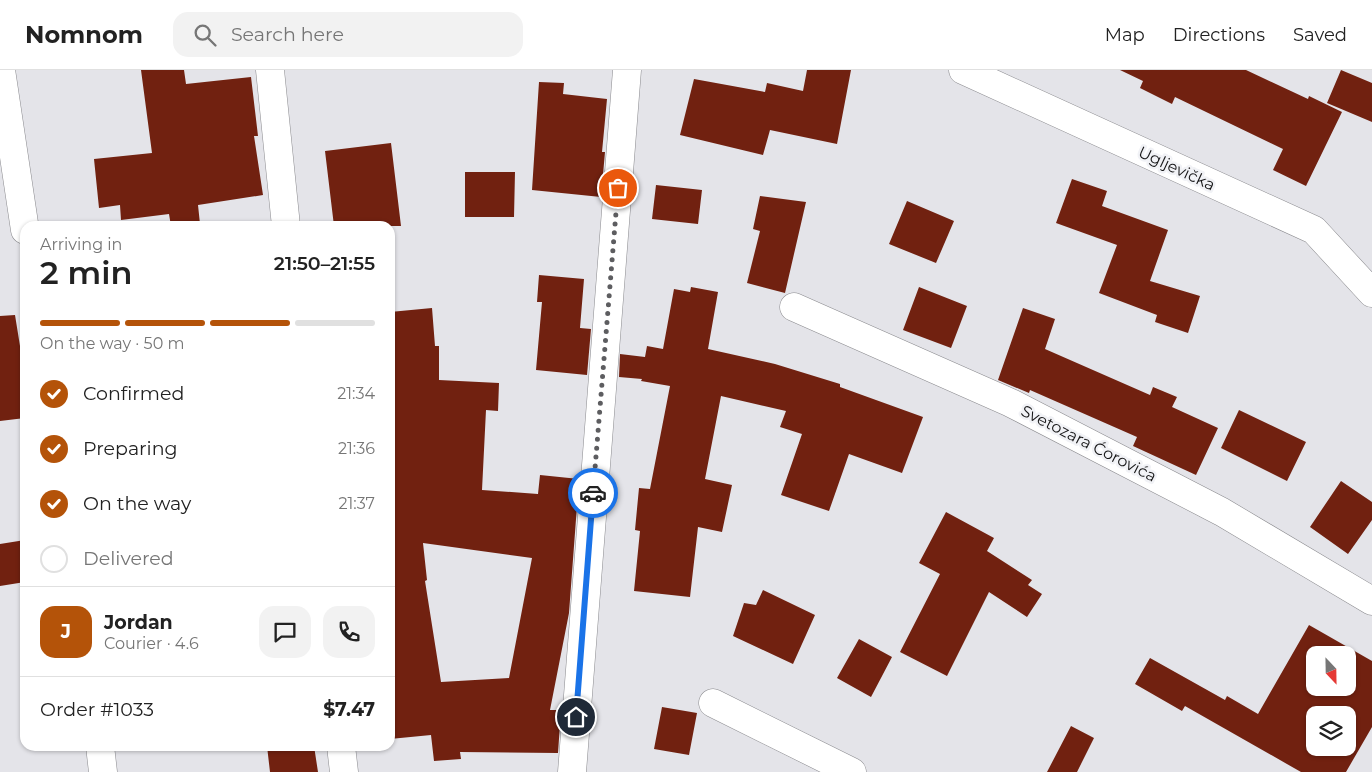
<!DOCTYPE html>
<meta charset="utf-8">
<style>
body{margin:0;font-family:Montserrat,sans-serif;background:#f2f2f2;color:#222;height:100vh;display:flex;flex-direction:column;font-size:19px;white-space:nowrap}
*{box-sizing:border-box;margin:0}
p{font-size:16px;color:#767676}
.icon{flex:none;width:28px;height:28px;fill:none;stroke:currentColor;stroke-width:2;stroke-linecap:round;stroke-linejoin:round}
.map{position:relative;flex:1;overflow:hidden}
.drawer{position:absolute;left:20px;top:151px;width:375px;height:530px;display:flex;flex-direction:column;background:#fff;border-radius:15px;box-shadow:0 1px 4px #0004}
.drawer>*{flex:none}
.needle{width:32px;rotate:158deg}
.tools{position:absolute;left:1306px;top:576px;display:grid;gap:10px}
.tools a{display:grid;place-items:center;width:50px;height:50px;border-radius:10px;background:#fff;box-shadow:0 1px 4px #0004;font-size:25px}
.pin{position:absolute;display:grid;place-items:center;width:42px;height:42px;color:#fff;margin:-21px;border:2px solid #fff;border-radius:50%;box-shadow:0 1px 5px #0007}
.courier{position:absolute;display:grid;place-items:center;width:50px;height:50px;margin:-25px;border:4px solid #1a73e8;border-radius:50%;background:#fff;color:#222;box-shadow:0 1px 6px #0007}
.headline em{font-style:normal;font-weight:600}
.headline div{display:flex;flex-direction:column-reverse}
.headline{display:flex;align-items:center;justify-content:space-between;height:85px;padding:0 20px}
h1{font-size:32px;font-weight:600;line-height:38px}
.bar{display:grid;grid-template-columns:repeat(4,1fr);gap:8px 5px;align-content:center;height:60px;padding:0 20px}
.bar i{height:6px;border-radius:4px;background:#e0e0e0}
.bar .on{background:#b45309}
.bar p{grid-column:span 4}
.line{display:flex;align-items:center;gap:12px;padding:0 20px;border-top:1px solid #e0e0e0}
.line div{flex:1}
.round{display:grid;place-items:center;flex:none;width:52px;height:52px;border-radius:15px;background:#f2f2f2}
ol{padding:0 20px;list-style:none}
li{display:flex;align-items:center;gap:15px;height:55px}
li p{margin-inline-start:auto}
li .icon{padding:5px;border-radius:50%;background:#b45309;color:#fff;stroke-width:4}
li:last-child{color:#767676}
li i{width:28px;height:28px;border:2px solid #e0e0e0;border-radius:50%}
header{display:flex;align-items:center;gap:30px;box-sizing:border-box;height:70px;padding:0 25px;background:#fff;border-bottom:1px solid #e0e0e0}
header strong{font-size:24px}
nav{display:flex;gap:28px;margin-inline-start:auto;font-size:18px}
.search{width:350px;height:45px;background:#f2f2f2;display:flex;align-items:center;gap:12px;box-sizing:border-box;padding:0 18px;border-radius:15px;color:#767676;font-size:19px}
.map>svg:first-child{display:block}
.building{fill:#712110;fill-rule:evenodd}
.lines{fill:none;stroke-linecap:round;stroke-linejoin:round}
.street-casing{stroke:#8a8a8e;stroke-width:29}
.street{stroke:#fff;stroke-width:28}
.done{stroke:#5d5d60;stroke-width:5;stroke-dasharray:0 9}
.route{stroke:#1a73e8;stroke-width:6}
.labels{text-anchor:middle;stroke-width:5;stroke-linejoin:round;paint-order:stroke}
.street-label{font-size:16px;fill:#151516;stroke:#f1f2f6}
</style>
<header>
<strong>Nomnom</strong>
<div class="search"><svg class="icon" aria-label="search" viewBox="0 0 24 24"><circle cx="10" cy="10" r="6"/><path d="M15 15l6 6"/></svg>Search here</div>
<nav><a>Map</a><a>Directions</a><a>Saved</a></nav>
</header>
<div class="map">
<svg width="1372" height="702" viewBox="0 0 1372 702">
<rect width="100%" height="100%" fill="#e4e4e9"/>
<!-- building -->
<path class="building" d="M141,0H184L186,14L251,7L258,66H254L263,125L198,135L200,154L178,156H171L169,144L121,150L120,135L99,138L94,89L152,83Z
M807,0H851L837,74L770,60L763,85L680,65L694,9L765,22L767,13L803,21Z
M1120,0H1246L1308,29L1309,26L1342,42L1306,116L1273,100L1283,79L1175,27L1172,34L1140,18L1143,11Z
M1341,0L1372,13V52L1327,33Z
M539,12L564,13L563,24L607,29L602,82H605L601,127L532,120Z
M391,73L401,156H334L325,81Z
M465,102H515L514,147H465Z
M1072,109L1107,121L1102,136L1168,160L1150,211L1200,226L1188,263L1155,252L1157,245L1099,223L1117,175L1056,153Z
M656,115L702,120L698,154L652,149Z
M760,126L806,132L785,223L747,213L760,161L753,159Z
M907,131L954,151L936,193L889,174Z
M539,205L584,209L580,258L591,259L587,305L536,300L542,232H537Z
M691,217L718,222L708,279L775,294L840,314V317L923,347L902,403L849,384L829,441L781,425L802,364L780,357L786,341L721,326L705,409L732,415L722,462L698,457L690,527L634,521L640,461L635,460L639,418L650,419L670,316L641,311L642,309L619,307L620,284L645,287L647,276L663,279L674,219L690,222Z
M919,217L967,236L951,278L903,260Z
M432,238L435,276H439V310L499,313L498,341L486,340L482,420L538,424L540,405L579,409L569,543L550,640H561L558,683L460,682L461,689L434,691L431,665L390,669V242ZM423,473L532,488L509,608L441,612L425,511L427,510Z
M1023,238L1055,249L1045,279L1150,325L1153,317L1177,327L1172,337L1218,358L1196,405L1133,376L1137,367L1030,320L1029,323L998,310Z
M15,245L25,307V348L0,351V246Z
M1239,340L1306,372L1287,411L1221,378Z
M1341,411L1372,432V450L1348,484L1310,457Z
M946,442L994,468L987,481L1032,510L1028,515L1042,524L1027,547L989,522L947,606L900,582L940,504L919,493Z
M25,470V512L0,516V474Z
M763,520L815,545L793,594L733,566L744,533L756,535Z
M1309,555L1372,591V657L1346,702H1301L1185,636L1182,641L1135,614L1150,588L1225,630L1227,626L1258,644ZM1315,585H1348V618H1315ZM1315,645H1348V678H1315Z
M859,569L892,587L871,627L837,608Z
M662,637L697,643L689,685L654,679Z
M1071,656L1094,668L1077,702H1047Z
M267,676H314L318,702H270Z"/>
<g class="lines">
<defs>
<path id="street" d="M1,0L25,160
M270,0L286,156
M963,0L1314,160L1372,223
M794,237L1011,333L1222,442L1372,531
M713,633L852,702
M100,676L103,702
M341,676L344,702
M572,702L627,0"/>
</defs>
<!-- street casing -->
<use href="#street" class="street-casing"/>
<!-- street -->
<use href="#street" class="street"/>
</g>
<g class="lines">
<!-- done -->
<path class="done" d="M593,423L618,118"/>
<!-- route -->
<path class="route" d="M576,647L593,423"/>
</g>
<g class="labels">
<!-- street labels -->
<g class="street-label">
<text transform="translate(1177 98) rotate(25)" y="6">Ugljevička</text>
<text transform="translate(1089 373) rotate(27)" y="6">Svetozara Ćorovića</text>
</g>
</g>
</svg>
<div class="tools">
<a><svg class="needle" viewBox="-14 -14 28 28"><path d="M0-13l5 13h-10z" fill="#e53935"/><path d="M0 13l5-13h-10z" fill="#767676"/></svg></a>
<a><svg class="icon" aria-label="layers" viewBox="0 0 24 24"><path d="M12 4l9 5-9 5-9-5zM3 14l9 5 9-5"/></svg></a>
</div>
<div class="pin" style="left:618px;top:118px;background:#ea580c"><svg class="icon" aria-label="bag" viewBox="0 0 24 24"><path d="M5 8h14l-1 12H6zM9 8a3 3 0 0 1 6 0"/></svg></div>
<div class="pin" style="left:576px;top:647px;background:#1f2937"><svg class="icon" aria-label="home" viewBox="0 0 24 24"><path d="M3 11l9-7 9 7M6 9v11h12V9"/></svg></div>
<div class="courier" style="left:593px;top:423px"><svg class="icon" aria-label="car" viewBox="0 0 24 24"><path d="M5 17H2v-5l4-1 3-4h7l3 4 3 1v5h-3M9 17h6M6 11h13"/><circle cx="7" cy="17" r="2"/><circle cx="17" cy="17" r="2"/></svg></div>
<section class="drawer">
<div class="headline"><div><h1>2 min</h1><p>Arriving in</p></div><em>21:50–21:55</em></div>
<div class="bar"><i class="on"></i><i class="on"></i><i class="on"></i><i></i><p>On the way · 50 m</p></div>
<ol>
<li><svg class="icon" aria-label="check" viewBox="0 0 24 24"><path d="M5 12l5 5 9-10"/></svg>Confirmed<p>21:34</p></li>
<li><svg class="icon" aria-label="check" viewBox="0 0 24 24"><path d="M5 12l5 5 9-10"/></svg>Preparing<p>21:36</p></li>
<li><svg class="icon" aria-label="check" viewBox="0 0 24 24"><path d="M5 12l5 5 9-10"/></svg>On the way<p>21:37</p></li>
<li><i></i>Delivered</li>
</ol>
<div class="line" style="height:90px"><b class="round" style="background:#b45309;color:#fff">J</b><div><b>Jordan</b><p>Courier · 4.6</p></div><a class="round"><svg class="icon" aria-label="chat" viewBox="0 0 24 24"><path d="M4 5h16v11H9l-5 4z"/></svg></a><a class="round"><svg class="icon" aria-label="phone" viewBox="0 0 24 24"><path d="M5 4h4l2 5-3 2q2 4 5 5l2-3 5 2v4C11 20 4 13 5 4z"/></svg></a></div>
<div class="line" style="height:65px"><div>Order #1033</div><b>$7.47</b></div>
</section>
</div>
